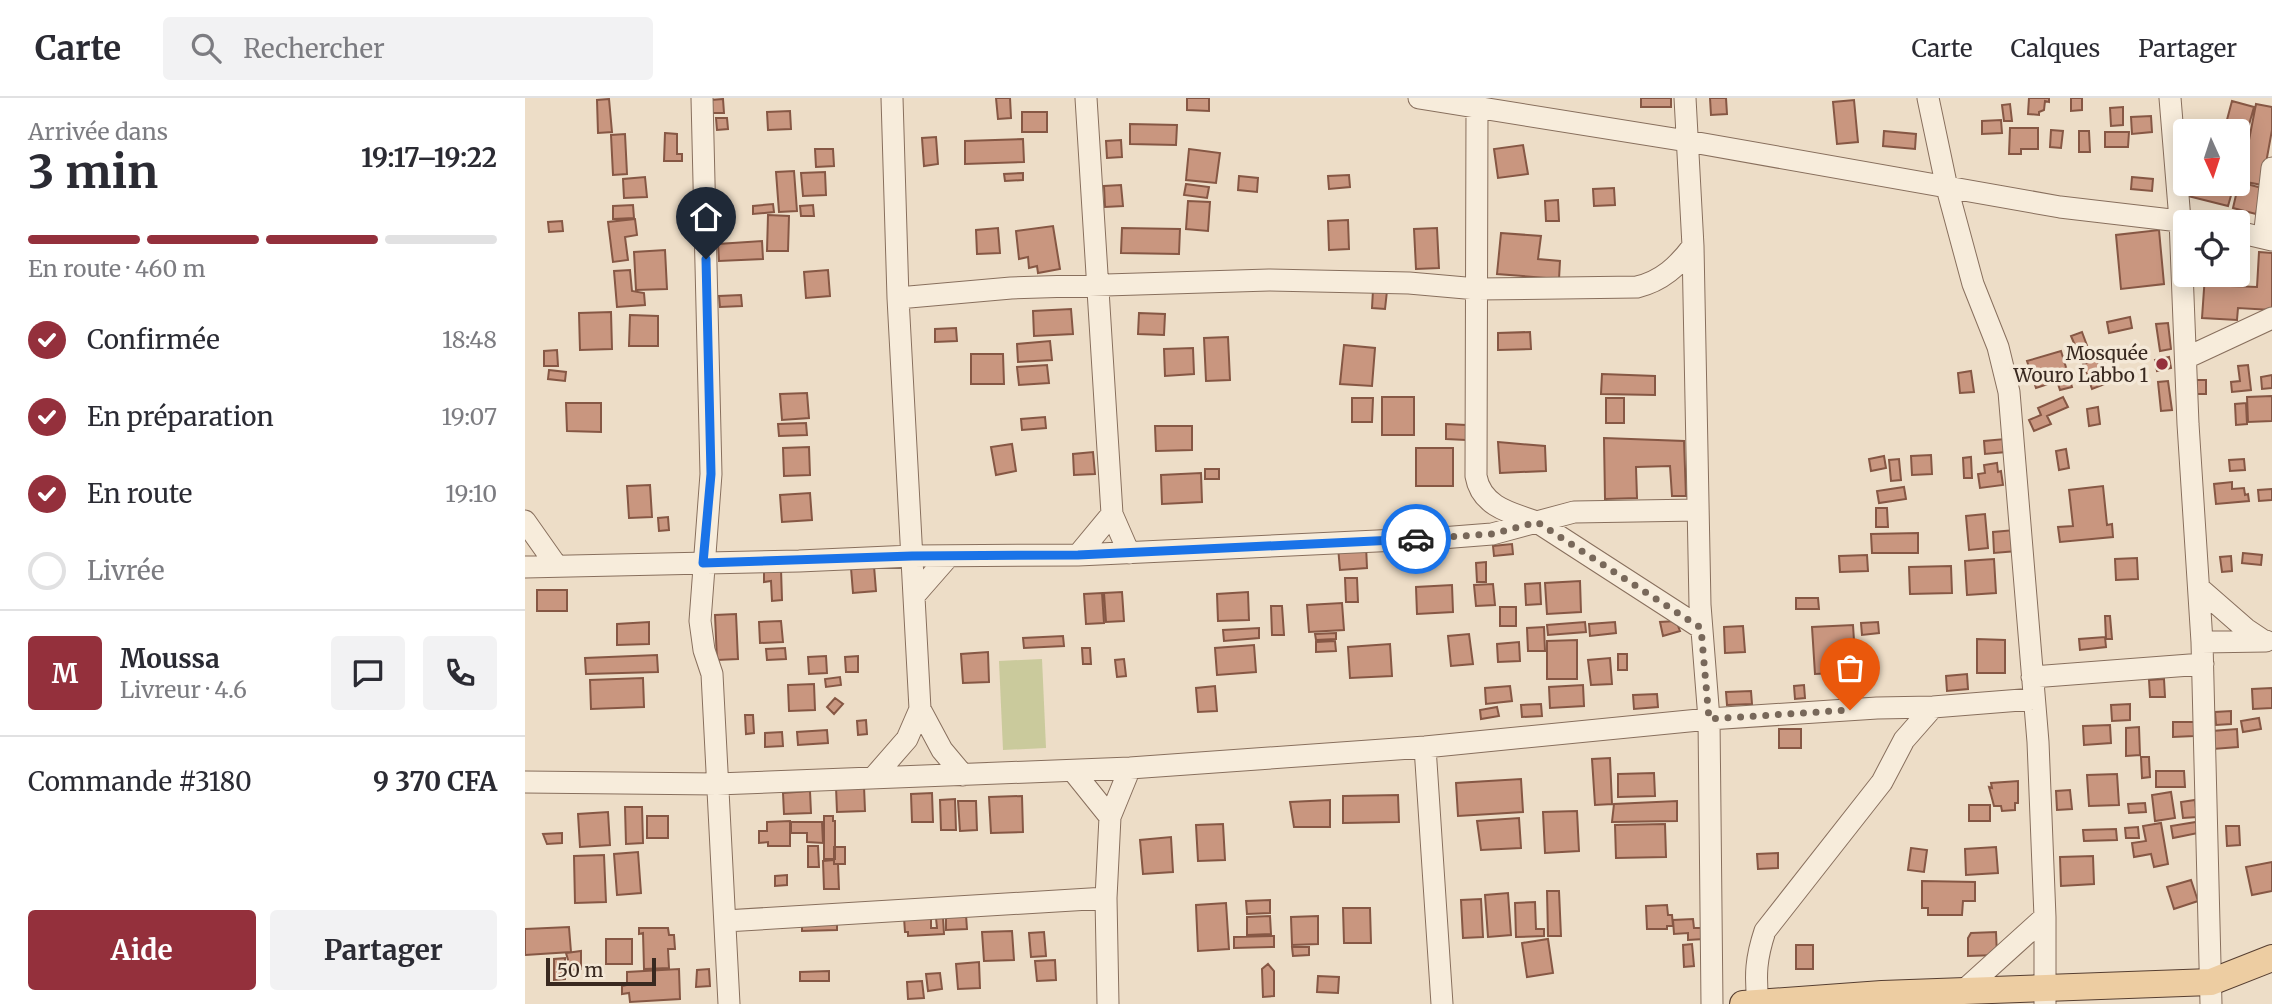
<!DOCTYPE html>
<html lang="fr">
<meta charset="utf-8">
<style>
body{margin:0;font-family:Merriweather,serif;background:#f2f2f3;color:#2b2b33;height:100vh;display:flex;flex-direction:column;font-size:26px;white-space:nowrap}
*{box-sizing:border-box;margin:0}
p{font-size:23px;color:#7c7c81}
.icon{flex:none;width:38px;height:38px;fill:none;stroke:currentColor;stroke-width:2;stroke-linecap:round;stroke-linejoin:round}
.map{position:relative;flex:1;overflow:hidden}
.side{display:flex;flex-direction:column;background:#fff;width:525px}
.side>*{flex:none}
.needle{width:46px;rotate:177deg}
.fabs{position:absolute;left:1648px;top:21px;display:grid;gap:14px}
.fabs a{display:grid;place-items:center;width:77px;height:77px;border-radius:7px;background:#fff;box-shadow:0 4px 18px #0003;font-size:35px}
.scale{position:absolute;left:21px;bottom:18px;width:110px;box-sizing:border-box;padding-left:7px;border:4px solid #392920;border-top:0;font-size:19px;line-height:24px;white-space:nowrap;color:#392920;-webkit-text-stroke:5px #f4e8d7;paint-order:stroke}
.pin{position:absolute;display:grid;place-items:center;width:60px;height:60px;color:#fff;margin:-72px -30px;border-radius:50% 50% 50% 0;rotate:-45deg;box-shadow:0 0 7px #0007}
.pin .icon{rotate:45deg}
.courier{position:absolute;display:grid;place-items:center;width:70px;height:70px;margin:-35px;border:5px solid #1a73e8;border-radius:50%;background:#fff;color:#222;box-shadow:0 2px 9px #0007}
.summary em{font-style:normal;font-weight:700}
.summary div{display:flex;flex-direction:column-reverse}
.summary{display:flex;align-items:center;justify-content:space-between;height:119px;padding:0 28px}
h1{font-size:46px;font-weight:700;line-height:52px}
.bar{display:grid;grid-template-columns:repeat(4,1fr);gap:10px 7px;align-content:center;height:84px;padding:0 28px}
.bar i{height:9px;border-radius:5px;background:#e1e1e2}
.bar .active{background:#94303c}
.bar p{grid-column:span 4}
.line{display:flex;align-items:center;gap:18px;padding:0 28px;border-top:2px solid #e1e1e2}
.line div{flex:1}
.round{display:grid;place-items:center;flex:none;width:74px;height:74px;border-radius:7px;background:#f2f2f3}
ol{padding:0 28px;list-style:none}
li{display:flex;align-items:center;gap:21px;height:77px}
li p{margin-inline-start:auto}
li .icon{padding:7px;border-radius:50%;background:#94303c;color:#fff;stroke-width:4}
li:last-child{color:#7c7c81}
li i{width:38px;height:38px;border:4px solid #e1e1e2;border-radius:50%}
.button{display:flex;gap:14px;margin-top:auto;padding:14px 28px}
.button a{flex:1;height:80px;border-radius:7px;background:#94303c;color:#fff;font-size:28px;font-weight:700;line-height:80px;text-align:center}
.button a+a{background:#f2f2f3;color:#2b2b33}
header{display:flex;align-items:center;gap:42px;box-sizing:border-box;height:98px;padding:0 35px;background:#fff;border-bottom:2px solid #e1e1e2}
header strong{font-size:33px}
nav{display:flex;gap:38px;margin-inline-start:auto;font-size:24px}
.search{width:490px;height:63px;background:#f2f2f3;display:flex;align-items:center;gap:18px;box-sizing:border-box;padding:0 24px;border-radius:7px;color:#7c7c81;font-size:26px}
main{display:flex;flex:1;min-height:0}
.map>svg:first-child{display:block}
.green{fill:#caca9c}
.building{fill:#c9967f;stroke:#865744;stroke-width:2}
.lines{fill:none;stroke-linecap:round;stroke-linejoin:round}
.minor-casing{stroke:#886f5d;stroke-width:23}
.major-casing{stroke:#563e31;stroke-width:28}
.minor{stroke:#f7ecdb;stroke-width:21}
.major{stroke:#edcda2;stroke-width:26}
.done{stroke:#78685a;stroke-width:7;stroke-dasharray:0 12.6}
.route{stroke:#1a73e8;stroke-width:9}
.poi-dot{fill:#94303c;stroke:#f4e8d7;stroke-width:2.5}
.labels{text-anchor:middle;stroke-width:7;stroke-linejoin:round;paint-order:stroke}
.poi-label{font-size:19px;fill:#392920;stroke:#f4e8d7;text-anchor:end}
</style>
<header>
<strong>Carte</strong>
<div class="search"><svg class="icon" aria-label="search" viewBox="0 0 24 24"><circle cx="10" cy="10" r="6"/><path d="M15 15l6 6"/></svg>Rechercher</div>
<nav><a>Carte</a><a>Calques</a><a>Partager</a></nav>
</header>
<main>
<section class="side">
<div class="summary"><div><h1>3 min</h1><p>Arrivée dans</p></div><em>19:17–19:22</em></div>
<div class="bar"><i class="active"></i><i class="active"></i><i class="active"></i><i></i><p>En route · 460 m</p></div>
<ol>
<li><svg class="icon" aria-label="check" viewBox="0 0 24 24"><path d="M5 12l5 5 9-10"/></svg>Confirmée<p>18:48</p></li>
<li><svg class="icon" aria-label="check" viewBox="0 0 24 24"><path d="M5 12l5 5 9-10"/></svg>En préparation<p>19:07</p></li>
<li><svg class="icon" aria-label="check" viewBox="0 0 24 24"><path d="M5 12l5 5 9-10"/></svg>En route<p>19:10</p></li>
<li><i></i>Livrée</li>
</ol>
<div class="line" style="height:126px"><b class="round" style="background:#94303c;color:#fff">M</b><div><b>Moussa</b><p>Livreur · 4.6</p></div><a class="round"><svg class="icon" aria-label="chat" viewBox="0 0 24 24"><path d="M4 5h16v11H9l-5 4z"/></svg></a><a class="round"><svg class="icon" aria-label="phone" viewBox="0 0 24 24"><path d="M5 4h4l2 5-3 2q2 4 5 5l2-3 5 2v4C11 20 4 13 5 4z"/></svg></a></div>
<div class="line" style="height:91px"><div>Commande #3180</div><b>9 370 CFA</b></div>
<div class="button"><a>Aide</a><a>Partager</a></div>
</section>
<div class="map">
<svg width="1747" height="906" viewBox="0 0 1747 906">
<rect width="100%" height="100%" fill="#edddc7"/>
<!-- green -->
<path class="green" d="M517,561L521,650L478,652L474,563Z"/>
<!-- building -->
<path class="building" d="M471,0H485L486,20L473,21Z
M662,0H684V13L662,12Z
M1116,0H1146V9H1116Z
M1185,0H1201L1202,16L1186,17Z
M1504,0H1524V4L1520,3L1519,12L1514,14V17L1503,16Z
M1546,0H1557V12L1546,13Z
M84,1L87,34L73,35L72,2Z
M198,1L199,15H186V2Z
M1329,2L1333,44L1312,46L1308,4Z
M1707,3L1729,9L1713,66V33H1699Z
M1485,6L1487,23H1479L1477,7Z
M1731,6L1747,9V32L1737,87L1716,83Z
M1598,9V27L1586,28L1585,10Z
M265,13L266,31L243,32L242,14Z
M497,14H522V34H497Z
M1626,18L1627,34L1607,36L1606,19Z
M191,20H202L203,31L192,32Z
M1476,22L1477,35L1457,36V23Z
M1681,24L1682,33H1664L1663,25Z
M605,26L652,27L651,47L605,46Z
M1485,30H1513V51H1496V56H1484Z
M1526,32L1538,33L1536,50L1525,49Z
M1359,33L1391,36L1390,51L1358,48Z
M1554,33H1564L1565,54H1554Z
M1580,34H1604L1603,49H1580Z
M140,35L152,36V56H157V63H139Z
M100,36L102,76L88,77L86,37Z
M411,39L413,66L399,68L397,40Z
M498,41L499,64L440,66V43Z
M596,42L597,59L582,60L581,43Z
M998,47L1003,76L973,80L969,51Z
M290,51H308L309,68L291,69Z
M664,51L695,55L691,85L661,82Z
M269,73L272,113L254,114L251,74Z
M300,74L301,97L278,98L276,75Z
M498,75V82L480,83L479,76Z
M824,77L825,89L804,91L803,78Z
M714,78L733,80L732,94L713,92Z
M120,79L122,99L99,100L98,81Z
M1607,79L1628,81L1627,93L1606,91Z
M1714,84L1737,90L1731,116L1708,110Z
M661,86L684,89L682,100L659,97Z
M1666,86L1709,87L1703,108L1663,98Z
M596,87L598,108L580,109L579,88Z
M1089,90L1090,107L1069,108L1068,91Z
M1033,102L1034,123H1021L1020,103Z
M663,103L685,104L683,133L661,131Z
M248,106L249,114L228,116V108Z
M108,107L109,120L88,121V108Z
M288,107L289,118H276L275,108Z
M243,117L264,118L263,153H242Z
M110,121L112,137L100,139L103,162L88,164L83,124Z
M823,122L824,151L804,152L803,123Z
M37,123L38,133L24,134L23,124Z
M528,128L535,171L513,175L512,168L504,170L503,159L494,161L491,133Z
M473,130L475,155L452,156L451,132Z
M597,130L655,131L654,156L596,155Z
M912,130L914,170L891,171L889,131Z
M1634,132L1639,186L1596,191L1591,137Z
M976,135L1016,138L1013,161L1035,163L1034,181L972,176Z
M237,143L238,161L194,163L193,146Z
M140,152L142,191L111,192L109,154Z
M1734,154L1747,155V212L1713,210L1712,222L1677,220L1680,177H1707L1706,188L1732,189Z
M105,172L107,193L119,195L120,207L92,209L89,173Z
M303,172L305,198L281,200L279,174Z
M848,192L862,193L860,211L847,210Z
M216,197L217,208L195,209L194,198Z
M546,211L548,236L509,238L508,213Z
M86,214L87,251L55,252L54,215Z
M614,215L640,216L639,237L613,236Z
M105,217L133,218V248H104Z
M1605,219L1607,230L1584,235L1582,224Z
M1643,225L1646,251L1635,253L1631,226Z
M431,230L432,243L410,244V231Z
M1005,234L1006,251L973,252V235Z
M1557,234L1564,253L1554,257L1546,238Z
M703,239L705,282L681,283L679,240Z
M525,243L527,262L493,264L492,246Z
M819,247L850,250L847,288L815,286Z
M668,250L669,276L640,278L639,251Z
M32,252L33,268H19V253Z
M1536,253L1547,289L1535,292L1532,283L1511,290L1502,263Z
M446,256H478L479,286H446Z
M1644,259L1646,270L1632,273L1630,262Z
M1572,261L1580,286L1567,291L1558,266Z
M522,267L524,285L494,287L492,269Z
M1723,267L1726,292L1707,294L1706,284L1715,283L1713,268Z
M24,272L41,274L40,283L23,281Z
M1446,273L1449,294L1435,295L1433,275Z
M1077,276L1130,278V297L1076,296Z
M1747,277V290L1737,291L1736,279Z
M1671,282H1681V296H1672Z
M1643,283L1647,312L1636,313L1633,284Z
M282,295L284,320L257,322L255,296Z
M1747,298V323L1723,324L1722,299Z
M857,299H889V337H857Z
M1538,299L1543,309L1522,318L1526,326L1509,333L1504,322L1516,317L1513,310Z
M827,300H848L847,324H827Z
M1081,300H1099V325H1081Z
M41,305H76V334L42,333Z
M1721,305L1722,326L1711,327L1710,306Z
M1573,309L1575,326L1564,328L1562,311Z
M520,319L521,330L497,332L496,321Z
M281,325L282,337L254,338L253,326Z
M921,326L941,327V342L921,341Z
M630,328H667V352L631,353Z
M1079,340L1159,343L1161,398H1147L1145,368L1111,369L1112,400L1080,401Z
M1480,341L1481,354L1460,356L1459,343Z
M973,344L1020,348L1021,373L975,375Z
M487,346L491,373L471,377L466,349Z
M284,349L285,377L259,378L258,350Z
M891,350H928V388H891Z
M1541,351L1544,370L1534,372L1531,353Z
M568,354L570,376L549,377L548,356Z
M1406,357L1407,376L1387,377L1386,358Z
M1359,358L1361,370L1346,373L1344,361Z
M1446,359L1447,380H1439L1438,360Z
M1374,361L1376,382L1366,383L1364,362Z
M1719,361L1720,372L1705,373L1704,362Z
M1472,365L1473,374L1476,373L1478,387L1455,390L1453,376L1460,375L1459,367Z
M680,371H694V381H680Z
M676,375L677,404L637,406L636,377Z
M1707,384V391L1719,390L1720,397L1723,396L1724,403L1691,406L1689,386Z
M125,387L127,419L104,420L102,388Z
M1578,388L1582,427L1587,426L1588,439L1535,444L1533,429L1548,428L1544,392Z
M1379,389L1381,401L1354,405L1352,393Z
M1747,391V402L1734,403L1733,392Z
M285,395L287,422L257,424L255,397Z
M1351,410H1362L1363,429H1351Z
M1460,416L1463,450L1444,452L1441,418Z
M143,419L144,432L134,433L133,420Z
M1490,432L1492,453L1469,455L1468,434Z
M1393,435V455H1347L1346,436Z
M987,446L988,456L969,458L968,448Z
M841,447L842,470L815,472L813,449Z
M1718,455L1737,457L1736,467L1717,465Z
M1342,457L1343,473L1315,474L1314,458Z
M1706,458L1707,473L1697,474L1695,459Z
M1612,460L1613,481L1591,482L1590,461Z
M1469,461L1471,495L1442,497L1440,463Z
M961,464V484H952L951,465Z
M349,468L351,493L328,495L326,470Z
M1426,468L1427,495L1385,496L1384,469Z
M239,471H256L257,502L247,503L246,483L239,484Z
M820,480H832L833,504H821Z
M1055,483L1056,514L1022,516L1020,485Z
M1015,485L1016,506L1001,507L1000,486Z
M968,486L970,507L951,508L949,487Z
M927,487L928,514L892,516L891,489Z
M12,492H42V513H12Z
M597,494L599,523L581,524L579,495Z
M723,494L724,522L693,523L692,496Z
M577,495L579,525L561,526L559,496Z
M1271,500H1293L1294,511H1271Z
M817,505L819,532L784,534L782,507Z
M746,508H757L759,537H747Z
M975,509H991V528H975Z
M211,516L213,561L192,562L190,517Z
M1580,518H1585L1587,541H1581Z
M256,523L258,544L235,545L234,524Z
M1151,523L1155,533L1138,538L1135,524Z
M124,524V546L92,547V526Z
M1060,524L1061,534L1023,537L1022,527Z
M1090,524L1091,535L1065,538L1064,526Z
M1353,524L1354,535L1337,537L1336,525Z
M1328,527L1331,574L1290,576L1287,529Z
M1218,528L1220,554L1200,555L1199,529Z
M1019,529L1020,553H1003L1002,530Z
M734,530V540L699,543L698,532Z
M811,535V541L791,542L790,536Z
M944,536L948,566L926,568L923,538Z
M538,538L539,548L499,550L498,540Z
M1580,539L1581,549L1555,552L1554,541Z
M1452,541L1480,542V575H1452Z
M1052,542V581H1022V543Z
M810,543L811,553L791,554V544Z
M994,544L995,563L973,564L972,546Z
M865,546L867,578L825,580L823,549Z
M729,547L731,574L692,577L690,550Z
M260,550L261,561L242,562L241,551Z
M557,550H565L566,566H558Z
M463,554L464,584L438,585L436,556Z
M1093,556H1102V572H1093Z
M132,557L133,574L61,576L60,560Z
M301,558L302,575L284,576L283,559Z
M333,558V574H321L320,559Z
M1085,560L1087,586L1066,587L1063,562Z
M599,561L601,578L592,579L590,562Z
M1442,576L1443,591L1422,593L1421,578Z
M315,579L316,587L301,589L300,581Z
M118,580L119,609L66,611L65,582Z
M1639,581L1640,599H1625L1624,582Z
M289,586L290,612L264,613L263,587Z
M1058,587L1059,608L1025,610L1024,589Z
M1279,587L1280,600L1270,601L1269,588Z
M690,588L692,613L673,614L671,590Z
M985,588L987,603L961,606L960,590Z
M1747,590V610L1728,611L1727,591Z
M1226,593L1227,606L1202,607L1201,594Z
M1132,596L1133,609L1109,611L1108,597Z
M310,600L318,606L309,616L302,609Z
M1016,606L1017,618L997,619L996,607Z
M1605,606V622L1587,623L1586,607Z
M972,609L974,618L956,621L955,612Z
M1706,613V626L1691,627L1690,614Z
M220,617H228L229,635L221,636Z
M1734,620L1736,631L1718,634L1716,623Z
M341,622L342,636L333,637L332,623Z
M1648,624H1669V638L1648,639Z
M1585,627L1586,645L1559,647L1558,628Z
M1614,629L1615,657L1601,658V630Z
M1254,631H1276V650H1254Z
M1712,631L1713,649L1688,651L1687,633Z
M302,632L303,645L273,647L272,634Z
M257,634L258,648L240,649V635Z
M1616,659H1624L1625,679L1617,680Z
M1085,660L1087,706L1070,707L1067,661Z
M1631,673H1659L1660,689H1631Z
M1129,675L1130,698L1093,699V676Z
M1592,676L1594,707L1564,708L1562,677Z
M996,681L998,714L933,718L931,685Z
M1493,683V705H1490V712L1477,713L1476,708H1469L1464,689L1467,690L1466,685Z
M339,688L340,713L312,714L311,689Z
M1545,692L1547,711L1532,712L1531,693Z
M285,693L286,715L259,716L258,695Z
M1646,694L1650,720L1630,723L1627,697Z
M407,695L408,724H387L386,696Z
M873,697L874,724L818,725V698Z
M497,698L498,734L466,735L464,699Z
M430,701L431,732H416L415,702Z
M805,702V729H769L765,704Z
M1670,702L1672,719L1658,720L1656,704Z
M433,703H451L452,732L435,733Z
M1152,703V723L1087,724L1089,706Z
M1620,705L1621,714L1604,715L1603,706Z
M1444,707H1465V723H1444Z
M100,709H117L118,745L101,746Z
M1052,713L1054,753L1020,755L1018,714Z
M83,714L85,747L55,749L53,716Z
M122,718H143V740H122Z
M299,718H308V723H310V761H299Z
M994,720L996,750L956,752L952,723Z
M265,723V748H243V744L234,745V733H242V724Z
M266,724H297L298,745L282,744V735H266Z
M1671,724L1673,735L1648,740L1646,728Z
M1636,725L1643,766L1629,769L1626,756L1609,759L1607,745L1621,743L1618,728Z
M698,726L700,762L673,763L671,727Z
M1140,726L1141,759L1091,760L1090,727Z
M1701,728H1714L1715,747L1702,748Z
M1613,729L1614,740H1601L1600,730Z
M1591,731L1592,742L1559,743L1558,732Z
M37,735V745L22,746L18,736Z
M646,739L648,774L618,776L615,742Z
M283,748H293L294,769H283Z
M309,749H320V766H309Z
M1471,749L1473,775L1441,777L1440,751Z
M1386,750L1402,752L1399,774L1383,772Z
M113,754L116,795L92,797L89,756Z
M1253,755V770L1233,771L1232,756Z
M79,757L81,804L50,805L49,758Z
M1568,758L1569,786L1536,788L1535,759Z
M309,762V766H313L314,791H299L298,763Z
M1747,764V793L1727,797L1721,769Z
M262,777V787L250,788V778Z
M1666,782L1673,803L1649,811L1642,789Z
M1397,783L1450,784V803H1438L1437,817H1403V810H1397Z
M1022,793H1034L1036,838H1023Z
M983,795L986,837L963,839L960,797Z
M956,801L958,839L938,840L936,802Z
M745,802V815L722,816L721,803Z
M1010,804L1011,831H1019V838L991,839L990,805Z
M701,805L704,851L673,853L671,807Z
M1142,807L1143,817H1147L1148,828H1142V831H1122L1121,808Z
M818,810H845L846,845H819Z
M441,817L442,831L421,832V818Z
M745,818L746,836L722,837V819Z
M793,818V846L767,847L766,819Z
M406,819V830H412L411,820L418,819L419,836L383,838V834H380L379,820Z
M312,821V832L277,833V822Z
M1168,821L1169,830H1179V841L1163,842V835L1149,836L1148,822Z
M44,829L46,854L0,857V831Z
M114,830H143L144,837H149L150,851H143L144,870L119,871L118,835L114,836Z
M487,833L489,862L459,863L457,834Z
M519,834L521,858L506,859L504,835Z
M1471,834L1472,857L1443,858V840L1446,835Z
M749,838V849L709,850V839Z
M81,841H107V866H81Z
M1023,841L1028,875L1002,879L997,845Z
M1167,846L1169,868L1159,869L1158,847Z
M1271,847H1288V871H1271Z
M767,849H784V857L768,858Z
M56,853V871L46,872L41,855Z
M40,860V881L29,882V861Z
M530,862L531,882L512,883L510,863Z
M454,864L455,890L433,891L431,866Z
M743,866L749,873V898L738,899L737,871Z
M154,871L155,901L105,904L104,895L97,896V888L102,887V874Z
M184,871L185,888L171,889L172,872Z
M304,873V883H275V874Z
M415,875L417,891L403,893L401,876Z
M793,878L814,879L813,895L792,894Z
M397,883L399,900L383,901L382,884Z"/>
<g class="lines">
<defs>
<path id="minor" d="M177,0L186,376L175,523L179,552L187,576L204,906
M561,0L587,416L604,455
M894,0L1162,43L1535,109L1663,124
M1160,0L1168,148L1175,507L1184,621L1187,906
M1403,0L1422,90L1448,186L1473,249L1484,294L1513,644L1520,819V906
M1645,0L1655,122L1663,326L1677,544L1686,906
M952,11L951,378C956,408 985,415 1012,424L1176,530
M1713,134L1747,142
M1739,140L1747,70
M373,200L486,190L744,182L884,185L952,191L1112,189C1137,183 1153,168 1168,148
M1661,260L1747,220
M0,423L31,467
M553,457L587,416
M0,469L274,463L387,458L553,457L916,440L967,436L1049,414L1173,412
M1674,490L1721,531L1739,543
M389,498L424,458
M1677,544L1741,543
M1507,579L1678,566
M395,611L417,652L438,677
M900,649L917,906
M548,673L585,719
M348,680L382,641L395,611L373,200L367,0
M0,684L192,686L605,670L900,649L1184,621L1352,610L1408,609L1509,601
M200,823L581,800
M1437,894L1520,819
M1233,904C1230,877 1231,860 1240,833L1357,684L1379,642L1408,609
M583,906L581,800L585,719L605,670"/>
<path id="major" d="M1218,906L1357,896L1686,884L1747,860"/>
</defs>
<!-- minor casing -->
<use href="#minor" class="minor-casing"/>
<!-- major casing -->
<use href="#major" class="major-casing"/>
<!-- minor -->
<use href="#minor" class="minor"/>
<!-- major -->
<use href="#major" class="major"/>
</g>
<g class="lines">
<!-- done -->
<path class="done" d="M891,441L967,436L1012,424L1176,530L1184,621L1325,612"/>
<!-- route -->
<path class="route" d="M181,161L186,376L178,465L387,458L553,457L891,441"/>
</g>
<!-- markers -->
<circle class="poi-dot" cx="1637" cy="266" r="7"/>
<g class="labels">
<!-- poi labels -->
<g class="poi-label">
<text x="1623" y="262">Mosquée<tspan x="1623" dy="22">Wouro Labbo 1</tspan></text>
</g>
</g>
</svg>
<div class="fabs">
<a><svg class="needle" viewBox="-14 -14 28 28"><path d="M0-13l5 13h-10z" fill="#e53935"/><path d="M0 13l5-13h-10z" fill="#7c7c81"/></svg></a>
<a><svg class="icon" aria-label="locate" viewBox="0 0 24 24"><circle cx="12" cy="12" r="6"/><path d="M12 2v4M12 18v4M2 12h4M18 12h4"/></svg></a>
</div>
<div class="scale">50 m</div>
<div class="pin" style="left:1325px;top:612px;background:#ea580c"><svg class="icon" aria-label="bag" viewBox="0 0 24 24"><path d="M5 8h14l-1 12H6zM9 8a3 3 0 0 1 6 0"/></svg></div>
<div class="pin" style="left:181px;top:161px;background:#1f2937"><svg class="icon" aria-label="home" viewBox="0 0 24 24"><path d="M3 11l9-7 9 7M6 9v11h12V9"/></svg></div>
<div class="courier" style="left:891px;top:441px"><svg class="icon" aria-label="car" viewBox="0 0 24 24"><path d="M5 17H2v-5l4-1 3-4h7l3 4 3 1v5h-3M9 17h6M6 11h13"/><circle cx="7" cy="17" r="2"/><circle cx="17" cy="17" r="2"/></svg></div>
</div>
</main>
